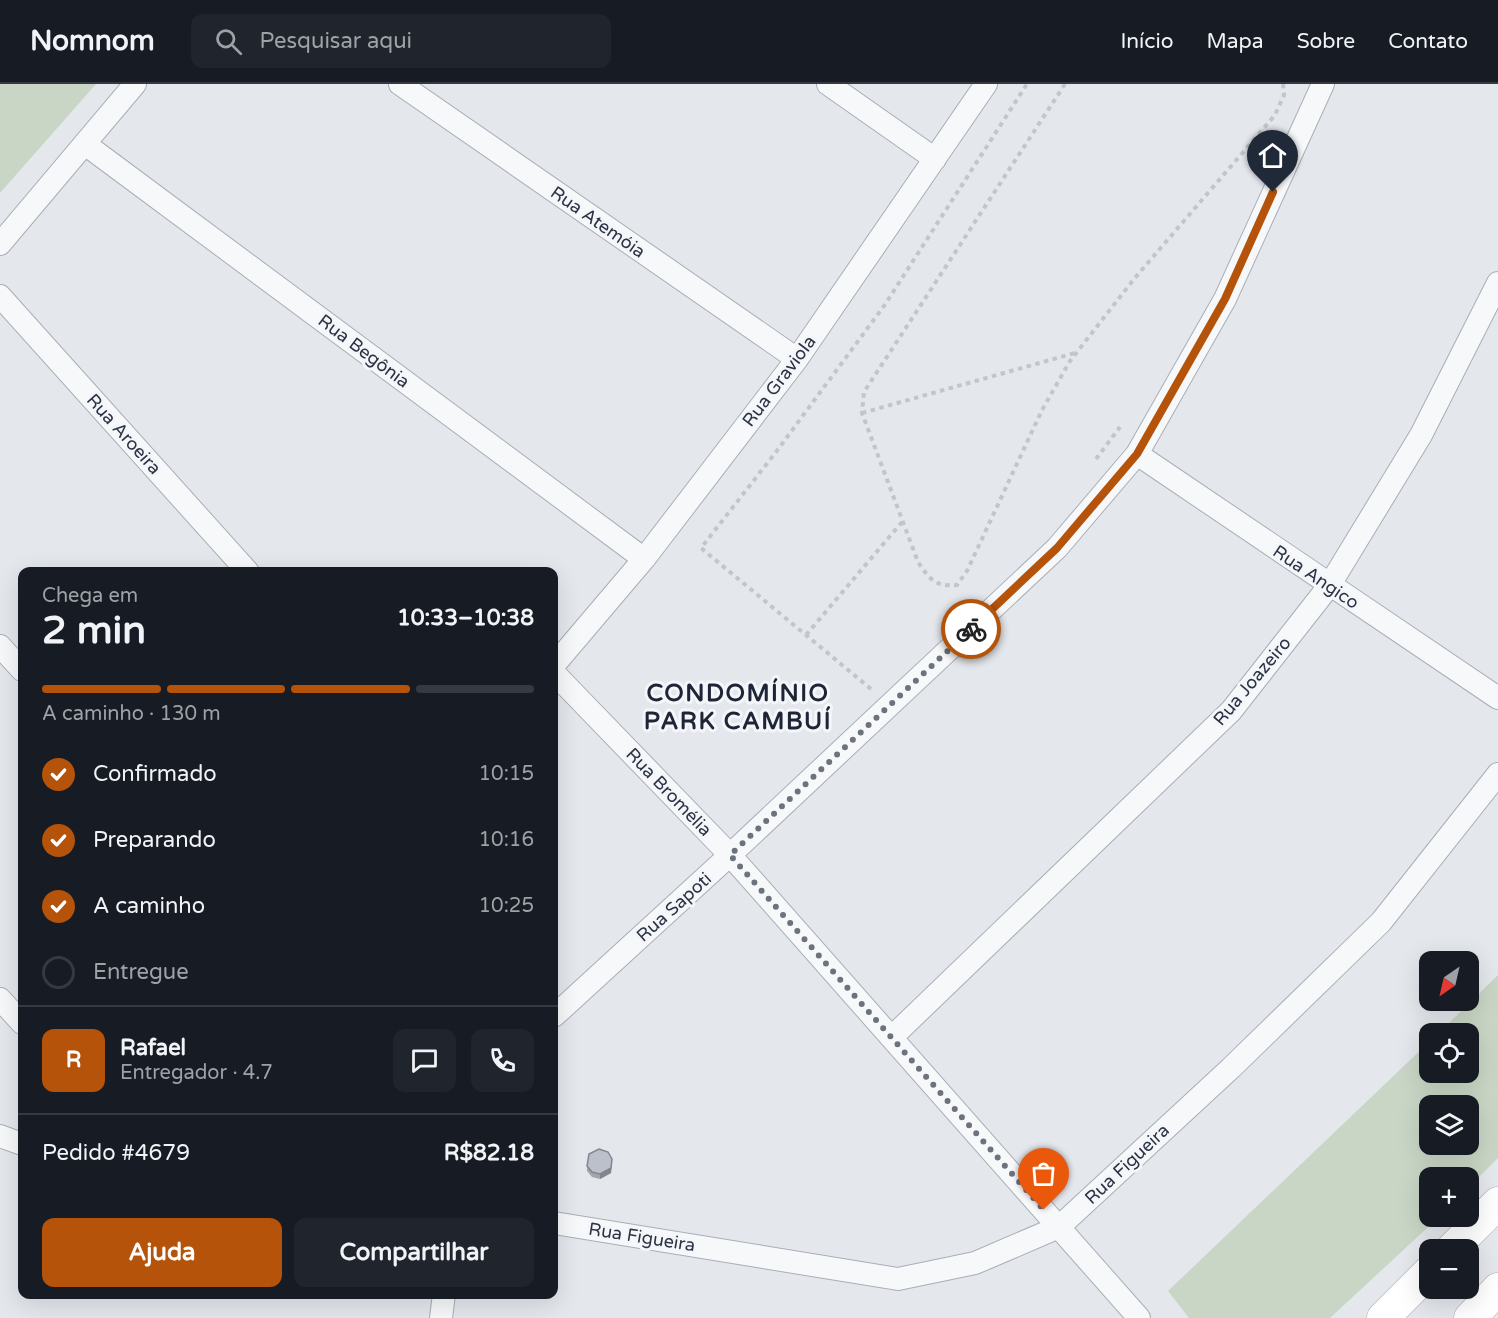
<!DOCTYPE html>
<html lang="pt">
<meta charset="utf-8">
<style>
body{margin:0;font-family:"Varela Round",sans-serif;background:#20242c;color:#f1f3f6;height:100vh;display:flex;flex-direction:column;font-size:22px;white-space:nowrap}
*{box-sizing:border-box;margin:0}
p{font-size:20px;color:#9ea1a6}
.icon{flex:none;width:33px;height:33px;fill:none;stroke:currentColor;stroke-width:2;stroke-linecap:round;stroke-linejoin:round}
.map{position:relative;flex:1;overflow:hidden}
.sheet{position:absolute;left:18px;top:483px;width:540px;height:732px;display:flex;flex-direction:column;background:#171b24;border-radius:12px;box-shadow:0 6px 24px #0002}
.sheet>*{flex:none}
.needle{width:39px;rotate:214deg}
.buttons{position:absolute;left:1419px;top:867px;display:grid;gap:12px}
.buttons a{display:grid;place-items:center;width:60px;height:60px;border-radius:12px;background:#171b24;box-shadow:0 6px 24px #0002;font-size:30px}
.pin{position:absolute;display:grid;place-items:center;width:51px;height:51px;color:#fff;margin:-62px -26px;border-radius:50% 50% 50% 0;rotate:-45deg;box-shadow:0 0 6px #0007}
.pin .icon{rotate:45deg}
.courier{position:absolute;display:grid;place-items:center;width:60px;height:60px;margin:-30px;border:4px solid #b45309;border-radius:50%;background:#fff;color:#222;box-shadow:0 2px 8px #0007}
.head em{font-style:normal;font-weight:700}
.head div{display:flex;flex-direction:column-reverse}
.head{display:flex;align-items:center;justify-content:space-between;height:102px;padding:0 24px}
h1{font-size:39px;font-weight:700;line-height:45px}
.bar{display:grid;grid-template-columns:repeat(4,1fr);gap:9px 6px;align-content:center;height:72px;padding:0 24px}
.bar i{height:8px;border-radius:4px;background:#363941}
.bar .selected{background:#b45309}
.bar p{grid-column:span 4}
.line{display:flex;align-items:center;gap:15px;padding:0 24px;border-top:2px solid #363941}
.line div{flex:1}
.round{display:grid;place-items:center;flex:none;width:63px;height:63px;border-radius:12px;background:#20242c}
ol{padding:0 24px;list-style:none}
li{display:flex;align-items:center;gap:18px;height:66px}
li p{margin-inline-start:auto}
li .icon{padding:6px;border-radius:50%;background:#b45309;color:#fff;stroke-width:4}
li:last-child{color:#9ea1a6}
li i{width:33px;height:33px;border:3px solid #363941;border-radius:50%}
.primary-button{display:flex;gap:12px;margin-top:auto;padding:12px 24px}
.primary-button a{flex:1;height:69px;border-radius:12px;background:#b45309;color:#fff;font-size:24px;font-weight:700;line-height:69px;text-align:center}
.primary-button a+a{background:#20242c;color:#f1f3f6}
header{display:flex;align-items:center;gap:36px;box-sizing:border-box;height:84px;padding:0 30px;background:#171b24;border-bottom:2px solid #363941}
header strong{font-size:28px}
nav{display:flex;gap:33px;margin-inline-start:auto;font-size:21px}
.search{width:420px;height:54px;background:#20242c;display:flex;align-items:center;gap:15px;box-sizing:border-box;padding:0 21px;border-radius:12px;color:#9ea1a6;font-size:22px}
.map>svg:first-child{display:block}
.green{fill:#c9d6c5;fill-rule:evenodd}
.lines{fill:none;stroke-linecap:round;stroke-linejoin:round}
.minor-casing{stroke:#a9aeb7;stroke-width:24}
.secondary-casing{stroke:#a9aeb7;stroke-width:33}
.path{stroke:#c2c5cb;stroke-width:4;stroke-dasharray:4.5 4.5;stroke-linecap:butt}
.minor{stroke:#f7f8fa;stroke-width:22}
.secondary{stroke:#fff;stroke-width:32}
.wall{fill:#a1a5ae}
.shaded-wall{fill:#83868d}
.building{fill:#bbc0ca;stroke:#83868d;stroke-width:1.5}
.done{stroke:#6c737f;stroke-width:6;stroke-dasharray:0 10.8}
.route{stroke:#b45309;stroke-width:8}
.labels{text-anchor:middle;stroke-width:6;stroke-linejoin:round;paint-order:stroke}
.street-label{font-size:18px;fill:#2b3445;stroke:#f4f6f9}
.district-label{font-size:24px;font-weight:bold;letter-spacing:1.5px;fill:#1d2536;stroke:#f4f6f9}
</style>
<header>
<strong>Nomnom</strong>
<div class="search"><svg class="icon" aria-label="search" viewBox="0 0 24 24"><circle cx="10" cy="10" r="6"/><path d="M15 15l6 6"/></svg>Pesquisar aqui</div>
<nav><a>Início</a><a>Mapa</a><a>Sobre</a><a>Contato</a></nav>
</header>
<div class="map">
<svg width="1498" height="1234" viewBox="0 0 1498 1234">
<rect width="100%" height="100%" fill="#e4e7ec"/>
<!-- green -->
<path class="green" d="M0,0H96L0,109Z
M1498,891V1074L1469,1103L1468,1094H1430V1132L1439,1133L1330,1234H1189L1168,1207L1429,958L1430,988H1468V950L1439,949ZM1430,1022H1468V1060H1430Z"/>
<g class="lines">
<defs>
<path id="minor" d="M400,0L797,275
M828,0L935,75
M85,60L644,475
M0,160L135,0
M0,212L248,488
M1137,370L1498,614
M0,562L22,586
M554,581L644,475L797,275L986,0
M554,589L730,771L1139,1234
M0,915L22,939
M554,932L730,771L1057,464L1137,370L1225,215L1323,0
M893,952L1231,627L1329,502L1421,351L1498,199
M0,1052L22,1060
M554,1139L898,1195L975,1179L1059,1143L1231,984L1381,838L1498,690
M441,1234L444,1210"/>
<path id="secondary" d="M1451,1166L1498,1119
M1383,1234L1430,1187
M1470,1234L1498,1205"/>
</defs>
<!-- minor casing -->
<use href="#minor" class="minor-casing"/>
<!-- secondary casing -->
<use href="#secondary" class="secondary-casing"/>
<!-- path -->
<path class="path" d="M1065,0L864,308L862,329L918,478C930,496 936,503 957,501L967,487L1042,326L1070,277L1134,195L1275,31L1284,11L1283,0
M862,329L1075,269
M1096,375L1120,343
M806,551L902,438
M871,605L701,464L776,368L884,222L1027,0"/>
<!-- minor -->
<use href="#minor" class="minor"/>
<!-- secondary -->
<use href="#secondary" class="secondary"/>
</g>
<!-- wall -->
<path class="wall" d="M612,1080L611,1089L600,1095L592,1093L587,1087V1082Z"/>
<!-- shaded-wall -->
<path class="shaded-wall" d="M612,1075L611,1089L600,1095V1090Z"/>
<!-- building -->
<path class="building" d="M599,1065L608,1068L612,1075L611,1084L600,1090L592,1088L587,1082L589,1070Z"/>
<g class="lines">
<!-- done -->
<path class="done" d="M971,545L730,771L1044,1126"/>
<!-- route -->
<path class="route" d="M971,545L1057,464L1137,370L1225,215L1273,108"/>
</g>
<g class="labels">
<!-- street labels -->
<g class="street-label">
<text transform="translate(598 138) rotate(35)" y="6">Rua Atemóia</text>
<text transform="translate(364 267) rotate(37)" y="6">Rua Begônia</text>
<text transform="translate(779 297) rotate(-53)" y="6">Rua Graviola</text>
<text transform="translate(124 350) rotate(48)" y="6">Rua Aroeira</text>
<text transform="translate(1316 493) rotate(34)" y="6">Rua Angico</text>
<text transform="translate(1252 597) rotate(-50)" y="6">Rua Joazeiro</text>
<text transform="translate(669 708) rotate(46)" y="6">Rua Bromélia</text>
<text transform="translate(674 823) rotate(-42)" y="6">Rua Sapoti</text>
<text transform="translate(1127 1080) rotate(-43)" y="6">Rua Figueira</text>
<text transform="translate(642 1153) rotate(9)" y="6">Rua Figueira</text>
</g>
<!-- district labels -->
<g class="district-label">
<text x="738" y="617">CONDOMÍNIO<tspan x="738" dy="28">PARK CAMBUÍ</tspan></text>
</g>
</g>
</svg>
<div class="buttons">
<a><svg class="needle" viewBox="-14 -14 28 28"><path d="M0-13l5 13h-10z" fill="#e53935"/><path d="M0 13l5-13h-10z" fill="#9ea1a6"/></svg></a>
<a><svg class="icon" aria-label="locate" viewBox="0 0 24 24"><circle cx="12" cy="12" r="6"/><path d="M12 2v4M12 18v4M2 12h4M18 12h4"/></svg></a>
<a><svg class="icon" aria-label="layers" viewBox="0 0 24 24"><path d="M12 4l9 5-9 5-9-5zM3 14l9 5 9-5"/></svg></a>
<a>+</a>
<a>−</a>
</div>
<div class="pin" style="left:1044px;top:1126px;background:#ea580c"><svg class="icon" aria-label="bag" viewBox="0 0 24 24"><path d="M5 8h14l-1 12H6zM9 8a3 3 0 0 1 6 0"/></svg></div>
<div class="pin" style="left:1273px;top:108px;background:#1f2937"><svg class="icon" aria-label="home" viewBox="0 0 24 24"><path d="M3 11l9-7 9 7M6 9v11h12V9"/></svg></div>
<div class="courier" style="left:971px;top:545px"><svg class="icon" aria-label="bike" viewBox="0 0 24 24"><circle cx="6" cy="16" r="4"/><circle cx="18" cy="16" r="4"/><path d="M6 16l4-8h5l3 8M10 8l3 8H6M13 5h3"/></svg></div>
<section class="sheet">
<div class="head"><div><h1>2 min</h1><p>Chega em</p></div><em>10:33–10:38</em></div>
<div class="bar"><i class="selected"></i><i class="selected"></i><i class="selected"></i><i></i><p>A caminho · 130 m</p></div>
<ol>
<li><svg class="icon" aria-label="check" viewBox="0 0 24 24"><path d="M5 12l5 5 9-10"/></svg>Confirmado<p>10:15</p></li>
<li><svg class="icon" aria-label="check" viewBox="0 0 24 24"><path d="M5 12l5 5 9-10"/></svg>Preparando<p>10:16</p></li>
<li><svg class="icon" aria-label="check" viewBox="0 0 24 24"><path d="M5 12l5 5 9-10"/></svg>A caminho<p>10:25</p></li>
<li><i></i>Entregue</li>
</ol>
<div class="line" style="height:108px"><b class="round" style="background:#b45309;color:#fff">R</b><div><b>Rafael</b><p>Entregador · 4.7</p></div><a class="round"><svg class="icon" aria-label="chat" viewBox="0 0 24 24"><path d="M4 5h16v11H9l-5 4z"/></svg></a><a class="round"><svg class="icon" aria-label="phone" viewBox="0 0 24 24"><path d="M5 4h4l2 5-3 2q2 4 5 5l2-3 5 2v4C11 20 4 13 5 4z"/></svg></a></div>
<div class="line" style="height:78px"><div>Pedido #4679</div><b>R$82.18</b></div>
<div class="primary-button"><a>Ajuda</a><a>Compartilhar</a></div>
</section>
</div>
